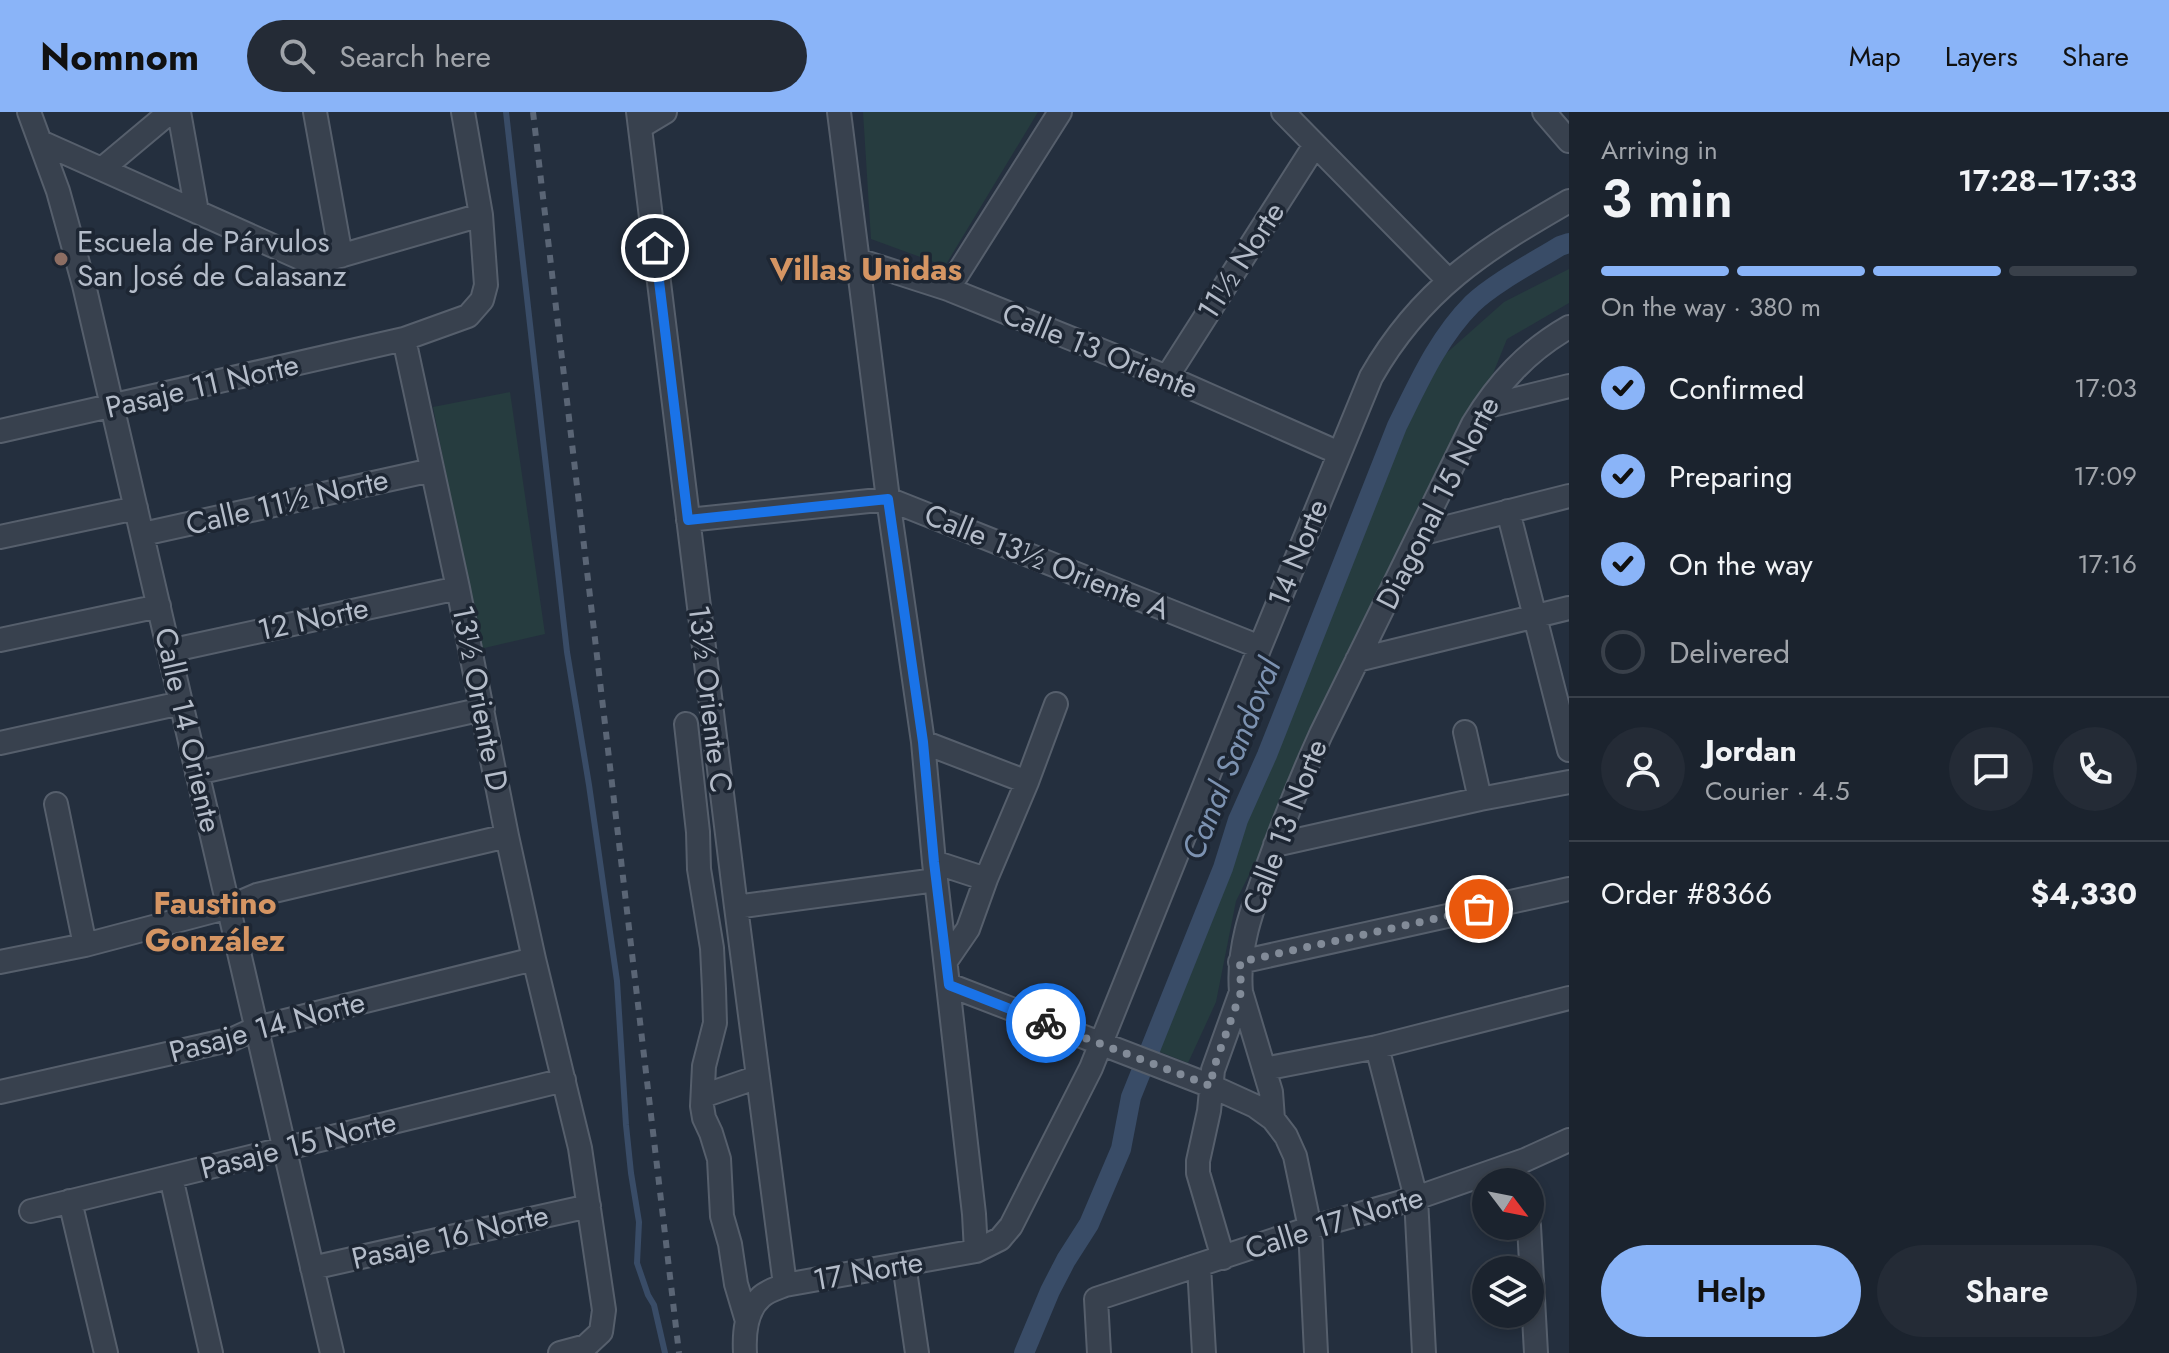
<!DOCTYPE html>
<meta charset="utf-8">
<style>
body{margin:0;font-family:Jost,sans-serif;background:#242b36;color:#f1f3f6;height:100vh;display:flex;flex-direction:column;font-size:30px;white-space:nowrap}
*{box-sizing:border-box;margin:0}
p{font-size:26px;color:#a0a4aa}
.icon{flex:none;width:44px;height:44px;fill:none;stroke:currentColor;stroke-width:2;stroke-linecap:round;stroke-linejoin:round}
.map{position:relative;flex:1;overflow:hidden}
.side{display:flex;flex-direction:column;background:#1b232e;width:600px}
.side>*{flex:none}
.needle{width:52px;rotate:122deg}
.controls{position:absolute;left:1472px;top:1056px;display:grid;gap:16px}
.controls a{display:grid;place-items:center;width:72px;height:72px;border-radius:50%;background:#1b232e;box-shadow:0 4px 12px #0003,0 0 0 2px #39404a;font-size:40px}
.pin{position:absolute;display:grid;place-items:center;width:68px;height:68px;color:#fff;margin:-34px;border:4px solid #fff;border-radius:50%;box-shadow:0 2px 8px #0007}
.courier{position:absolute;display:grid;place-items:center;width:80px;height:80px;margin:-40px;border:6px solid #1a73e8;border-radius:50%;background:#fff;color:#222;box-shadow:0 2px 10px #0007}
.head em{font-style:normal;font-weight:600}
.head div{display:flex;flex-direction:column-reverse}
.head{display:flex;align-items:center;justify-content:space-between;height:136px;padding:0 32px}
h1{font-size:52px;font-weight:600;line-height:60px}
.bar{display:grid;grid-template-columns:repeat(4,1fr);gap:12px 8px;align-content:center;height:96px;padding:0 32px}
.bar i{height:10px;border-radius:6px;background:#39404a}
.bar .on{background:#8ab4f8}
.bar p{grid-column:span 4}
.line{display:flex;align-items:center;gap:20px;padding:0 32px;border-top:2px solid #39404a}
.line div{flex:1}
.round{display:grid;place-items:center;flex:none;width:84px;height:84px;border-radius:42px;background:#242b36}
ol{padding:0 32px;list-style:none}
li{display:flex;align-items:center;gap:24px;height:88px}
li p{margin-inline-start:auto}
li .icon{padding:8px;border-radius:50%;background:#8ab4f8;color:#111;stroke-width:4}
li:last-child{color:#a0a4aa}
li i{width:44px;height:44px;border:4px solid #39404a;border-radius:50%}
.cta{display:flex;gap:16px;margin-top:auto;padding:16px 32px}
.cta a{flex:1;height:92px;border-radius:48px;background:#8ab4f8;color:#111;font-size:32px;font-weight:600;line-height:92px;text-align:center}
.cta a+a{background:#242b36;color:#f1f3f6}
header{display:flex;align-items:center;gap:48px;box-sizing:border-box;height:112px;padding:0 40px;background:#8ab4f8;color:#111}
header strong{font-size:38px}
nav{display:flex;gap:44px;margin-inline-start:auto;font-size:28px}
.search{width:560px;height:72px;background:#242b36;display:flex;align-items:center;gap:20px;box-sizing:border-box;padding:0 28px;border-radius:44px;color:#a0a4aa;font-size:30px}
main{display:flex;flex:1;min-height:0}
.map>svg:first-child{display:block}
.green{fill:#263c3f}
.lines{fill:none;stroke-linecap:round;stroke-linejoin:round}
.stream{stroke:#394c67;stroke-width:6}
.canal{stroke:#394c67;stroke-width:20}
.minor-casing{stroke:#565f6c;stroke-width:26}
.minor{stroke:#38414e;stroke-width:22}
.rail{stroke:#5a6575;stroke-width:6;stroke-dasharray:8 8;stroke-linecap:butt}
.done{stroke:#828b98;stroke-width:8;stroke-dasharray:0 14.4}
.route{stroke:#1a73e8;stroke-width:10}
.education-dot{fill:#8d6e63;stroke:#1d2633;stroke-width:3}
.labels{text-anchor:middle;stroke-width:7;stroke-linejoin:round;paint-order:stroke}
.poi-label{font-size:30px;fill:#b4bcc9;stroke:#1d2633;text-anchor:start}
.street-label{font-size:30px;fill:#b4bcc9;stroke:#1d2633}
.neighbourhood-label{font-size:32px;font-weight:bold;fill:#d59563;stroke:#1d2633}
.water-label{font-size:32px;font-style:italic;fill:#7c92b1;stroke:#1d2633}
</style>
<header>
<strong>Nomnom</strong>
<div class="search"><svg class="icon" aria-label="search" viewBox="0 0 24 24"><circle cx="10" cy="10" r="6"/><path d="M15 15l6 6"/></svg>Search here</div>
<nav><a>Map</a><a>Layers</a><a>Share</a></nav>
</header>
<main>
<div class="map">
<svg width="1569" height="1241" viewBox="0 0 1569 1241">
<rect width="100%" height="100%" fill="#242f3e"/>
<!-- green -->
<path class="green" d="M863,0H1038L945,154L871,127Z
M1569,157V191L1507,227L1469,321L1236,789L1216,890L1188,951L1150,936L1423,262L1504,190Z
M510,280L545,522L480,537L433,295Z"/>
<g class="lines">
<!-- stream -->
<path class="stream" d="M506,0L567,540L589,673L617,869L626,1013L631,1061L639,1110L637,1151L648,1183L654,1193L665,1241"/>
<!-- canal -->
<path class="canal" d="M1024,1241L1050,1179L1066,1148L1089,1112L1121,1037L1131,985L1223,756L1238,708L1267,643L1397,314C1418,272 1438,226 1472,192C1494,171 1534,150 1560,134L1569,131"/>
<defs>
<path id="minor" d="M29,0L58,79L84,173L332,1241
M179,0L197,100
M315,0L341,144
M463,0L481,103L486,173L482,188L468,204L404,227L458,476L507,724L534,847L580,1036L604,1198L601,1220L586,1234L560,1241
M638,0L736,795L785,1173
M839,0L888,387L923,630L934,750L974,1102L976,1139
M1283,0L1448,168
M1544,0L1569,29
M640,15L665,0
M41,30L309,150H319L481,103
M102,57L170,0
M858,148L948,177L1167,265L1339,341
M948,177L1060,0
M1167,265L1315,33
M1484,295L1569,274
M0,319L404,227
M1508,399L1569,638
M688,408L888,387L1260,535
M143,422L432,358
M1420,422L1569,384
M0,425L136,396
M0,528L159,494
M169,539L458,476
M1357,548L1569,496
M686,612L698,720L699,757L712,836L714,877L715,911L704,954L702,994L704,1006L711,1021L719,1047L722,1104L730,1132L736,1172L747,1209
M1465,620L1480,687
M923,630L1027,670
M0,631L181,591
M197,661L483,597
M56,692L85,833
M1275,733L1480,687L1569,670
M934,750L986,767
M736,795L936,768
M946,849L968,817L986,767L1027,670L1056,592
M0,850L85,833L229,795L257,783L507,724
M1240,850L1569,777
M949,873L1211,974L1255,994L1273,1007L1286,1024L1295,1044L1310,1116L1316,1241
M1377,935L1416,1086L1424,1241
M1264,957L1377,935L1569,886
M0,980L233,927L257,916L534,847
M703,984L758,965
M1273,1007L1271,980L1241,880C1237,833 1254,792 1270,748C1285,706 1302,664 1321,622L1473,312C1498,271 1527,239 1569,215
M171,1065L211,1241
M70,1089L106,1241
M31,1099L564,968
M1529,1114L1536,1241
M1223,1146L1198,1061V1049L1209,999L1213,958L1241,880
M904,1152L917,1241
M1199,1154L1204,1241
M312,1156L589,1094
M745,1241C744,1222 745,1199 761,1185C767,1179 778,1176 785,1173L976,1139L1000,1127L1011,1114L1091,956L1260,535L1371,265C1421,177 1484,138 1569,89
M1099,1241L1096,1187L1310,1116L1416,1086L1525,1048L1569,1028"/>
</defs>
<!-- minor casing -->
<use href="#minor" class="minor-casing"/>
<!-- minor -->
<use href="#minor" class="minor"/>
<!-- rail -->
<path class="rail" d="M533,0L679,1241"/>
</g>
<g class="lines">
<!-- done -->
<path class="done" d="M1046,911L1211,974L1213,958L1241,880L1240,850L1479,797"/>
<!-- route -->
<path class="route" d="M655,136L688,408L888,387L923,630L934,750L949,873L1046,911"/>
</g>
<!-- markers -->
<circle class="education-dot" cx="61" cy="147" r="8"/>
<g class="labels">
<!-- poi labels -->
<g class="poi-label">
<text x="77" y="140">Escuela de Párvulos<tspan x="77" dy="34">San José de Calasanz</tspan></text>
</g>
<!-- street labels -->
<g class="street-label">
<text transform="translate(1241 149) rotate(-57)" y="10">11½ Norte</text>
<text transform="translate(1100 239) rotate(22)" y="10">Calle 13 Oriente</text>
<text transform="translate(202 274) rotate(-13)" y="10">Pasaje 11 Norte</text>
<text transform="translate(287 390) rotate(-13)" y="10">Calle 11½ Norte</text>
<text transform="translate(1438 391) rotate(-63)" y="10">Diagonal 15 Norte</text>
<text transform="translate(1298 441) rotate(-68)" y="10">14 Norte</text>
<text transform="translate(1047 450) rotate(22)" y="10">Calle 13½ Oriente A</text>
<text transform="translate(313 507) rotate(-12)" y="10">12 Norte</text>
<text transform="translate(480 586) rotate(79)" y="10">13½ Oriente D</text>
<text transform="translate(710 587) rotate(83)" y="10">13½ Oriente C</text>
<text transform="translate(188 618) rotate(77)" y="10">Calle 14 Oriente</text>
<text transform="translate(1285 715) rotate(-69)" y="10">Calle 13 Norte</text>
<text transform="translate(267 915) rotate(-15)" y="10">Pasaje 14 Norte</text>
<text transform="translate(298 1033) rotate(-14)" y="10">Pasaje 15 Norte</text>
<text transform="translate(1334 1111) rotate(-17)" y="10">Calle 17 Norte</text>
<text transform="translate(450 1125) rotate(-13)" y="10">Pasaje 16 Norte</text>
<text transform="translate(868 1159) rotate(-10)" y="10">17 Norte</text>
</g>
<!-- neighbourhood labels -->
<g class="neighbourhood-label">
<text x="866" y="168">Villas Unidas</text>
<text x="215" y="802">Faustino<tspan x="215" dy="37">González</tspan></text>
</g>
<!-- water labels -->
<g class="water-label">
<text transform="translate(1231 647) rotate(-68)" y="11">Canal Sandoval</text>
</g>
</g>
</svg>
<div class="controls">
<a><svg class="needle" viewBox="-14 -14 28 28"><path d="M0-13l5 13h-10z" fill="#e53935"/><path d="M0 13l5-13h-10z" fill="#a0a4aa"/></svg></a>
<a><svg class="icon" aria-label="layers" viewBox="0 0 24 24"><path d="M12 4l9 5-9 5-9-5zM3 14l9 5 9-5"/></svg></a>
</div>
<div class="pin" style="left:1479px;top:797px;background:#ea580c"><svg class="icon" aria-label="bag" viewBox="0 0 24 24"><path d="M5 8h14l-1 12H6zM9 8a3 3 0 0 1 6 0"/></svg></div>
<div class="pin" style="left:655px;top:136px;background:#1f2937"><svg class="icon" aria-label="home" viewBox="0 0 24 24"><path d="M3 11l9-7 9 7M6 9v11h12V9"/></svg></div>
<div class="courier" style="left:1046px;top:911px"><svg class="icon" aria-label="bike" viewBox="0 0 24 24"><circle cx="6" cy="16" r="4"/><circle cx="18" cy="16" r="4"/><path d="M6 16l4-8h5l3 8M10 8l3 8H6M13 5h3"/></svg></div>
</div>
<section class="side">
<div class="head"><div><h1>3 min</h1><p>Arriving in</p></div><em>17:28–17:33</em></div>
<div class="bar"><i class="on"></i><i class="on"></i><i class="on"></i><i></i><p>On the way · 380 m</p></div>
<ol>
<li><svg class="icon" aria-label="check" viewBox="0 0 24 24"><path d="M5 12l5 5 9-10"/></svg>Confirmed<p>17:03</p></li>
<li><svg class="icon" aria-label="check" viewBox="0 0 24 24"><path d="M5 12l5 5 9-10"/></svg>Preparing<p>17:09</p></li>
<li><svg class="icon" aria-label="check" viewBox="0 0 24 24"><path d="M5 12l5 5 9-10"/></svg>On the way<p>17:16</p></li>
<li><i></i>Delivered</li>
</ol>
<div class="line" style="height:144px"><a class="round"><svg class="icon" aria-label="person" viewBox="0 0 24 24"><circle cx="12" cy="8" r="4"/><path d="M4 21q1-7 8-7t8 7"/></svg></a><div><b>Jordan</b><p>Courier · 4.5</p></div><a class="round"><svg class="icon" aria-label="chat" viewBox="0 0 24 24"><path d="M4 5h16v11H9l-5 4z"/></svg></a><a class="round"><svg class="icon" aria-label="phone" viewBox="0 0 24 24"><path d="M5 4h4l2 5-3 2q2 4 5 5l2-3 5 2v4C11 20 4 13 5 4z"/></svg></a></div>
<div class="line" style="height:104px"><div>Order #8366</div><b>$4,330</b></div>
<div class="cta"><a>Help</a><a>Share</a></div>
</section>
</main>
